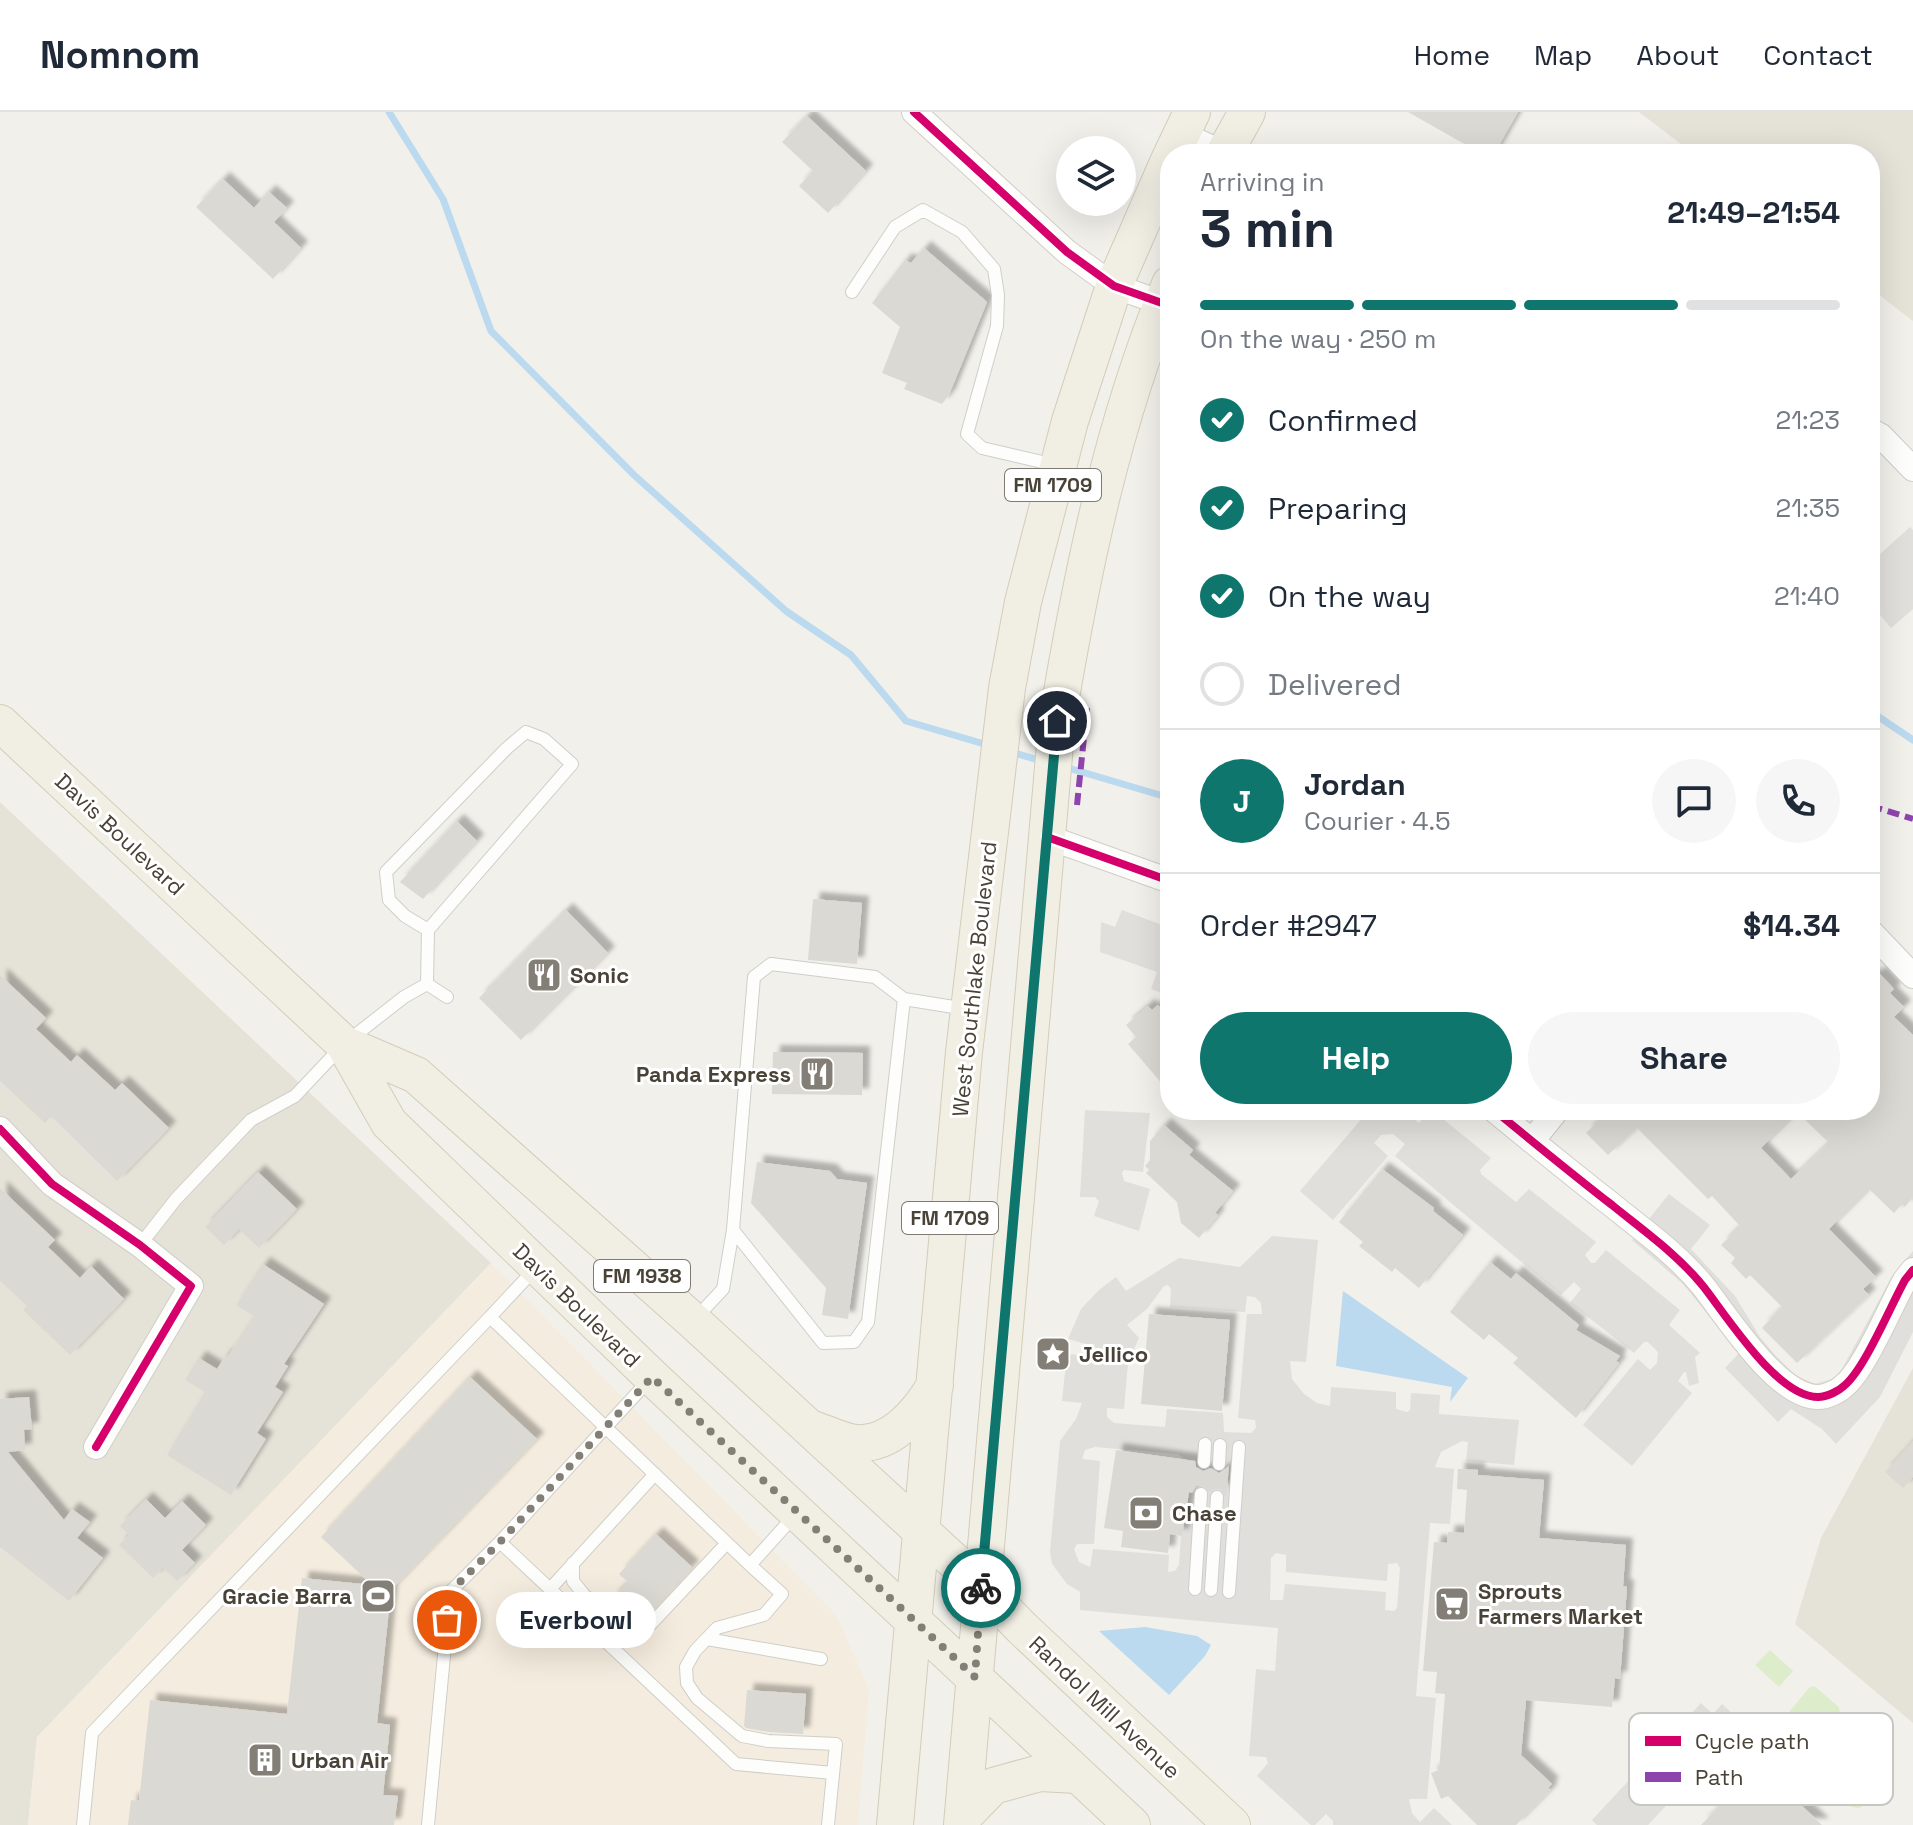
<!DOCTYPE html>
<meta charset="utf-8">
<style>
body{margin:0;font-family:"Space Grotesk",sans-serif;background:#f6f6f7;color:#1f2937;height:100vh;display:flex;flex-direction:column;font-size:30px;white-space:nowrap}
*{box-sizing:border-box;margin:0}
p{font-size:26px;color:#747a83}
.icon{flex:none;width:44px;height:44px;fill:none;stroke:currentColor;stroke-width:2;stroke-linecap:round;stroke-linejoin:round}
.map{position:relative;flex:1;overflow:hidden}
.details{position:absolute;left:1160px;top:32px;width:720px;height:976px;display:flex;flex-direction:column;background:#fff;border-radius:32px;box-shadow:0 8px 32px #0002}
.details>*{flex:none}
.tools{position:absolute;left:1056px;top:24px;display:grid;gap:16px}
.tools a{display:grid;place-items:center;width:80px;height:80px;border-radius:50%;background:#fff;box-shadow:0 8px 32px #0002;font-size:40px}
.pin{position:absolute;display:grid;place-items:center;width:68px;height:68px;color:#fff;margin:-34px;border:4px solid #fff;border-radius:50%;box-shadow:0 2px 8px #0007}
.courier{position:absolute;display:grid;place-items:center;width:80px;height:80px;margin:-40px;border:6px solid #0f766e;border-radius:50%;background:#fff;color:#222;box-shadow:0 2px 10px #0007}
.bubble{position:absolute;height:56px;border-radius:28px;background:#fff;box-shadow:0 8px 32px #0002;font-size:26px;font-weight:800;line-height:56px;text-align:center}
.headline em{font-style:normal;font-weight:800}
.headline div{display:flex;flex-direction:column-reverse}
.headline{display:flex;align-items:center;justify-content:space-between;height:136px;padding:0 40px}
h1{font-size:52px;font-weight:800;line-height:60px}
.bar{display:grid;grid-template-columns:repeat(4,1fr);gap:12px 8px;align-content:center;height:96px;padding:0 40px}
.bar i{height:10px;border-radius:6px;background:#e0e1e3}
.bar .selected{background:#0f766e}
.bar p{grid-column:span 4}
.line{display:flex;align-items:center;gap:20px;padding:0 40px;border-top:2px solid #e0e1e3}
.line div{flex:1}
.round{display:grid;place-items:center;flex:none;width:84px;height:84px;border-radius:42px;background:#f6f6f7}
ol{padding:0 40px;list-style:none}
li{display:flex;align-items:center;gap:24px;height:88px}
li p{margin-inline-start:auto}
li .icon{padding:8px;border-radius:50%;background:#0f766e;color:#fff;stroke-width:4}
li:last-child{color:#747a83}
li i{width:44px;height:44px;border:4px solid #e0e1e3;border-radius:50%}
.primary-button{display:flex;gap:16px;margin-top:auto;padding:16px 40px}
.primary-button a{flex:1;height:92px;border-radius:48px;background:#0f766e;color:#fff;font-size:32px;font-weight:800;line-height:92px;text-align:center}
.primary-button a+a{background:#f6f6f7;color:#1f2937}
header{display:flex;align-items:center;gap:48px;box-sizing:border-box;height:112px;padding:0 40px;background:#fff;border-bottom:2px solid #e0e1e3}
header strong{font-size:38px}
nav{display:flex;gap:44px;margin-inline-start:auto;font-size:28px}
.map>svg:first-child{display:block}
.residential{fill:#e5e2d8}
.commercial{fill:#f4ecde}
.green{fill:#ddeccb}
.parking{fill:#e0dfdb;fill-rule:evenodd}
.water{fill:#bbd9ef}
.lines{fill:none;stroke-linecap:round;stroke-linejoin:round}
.stream{stroke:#bbd9ef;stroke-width:7}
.building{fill:#dbd9d3;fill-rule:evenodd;filter:url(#shadow)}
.lane-casing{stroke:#cfcec9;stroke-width:14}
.street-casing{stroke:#cfcec9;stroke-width:26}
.primary-casing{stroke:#d3cdb8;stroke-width:38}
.lane{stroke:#fdfdfc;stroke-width:12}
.street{stroke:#fdfdfc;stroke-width:24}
.primary{stroke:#f1eee4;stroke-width:36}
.quiet{stroke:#8e44ad;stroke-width:6;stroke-dasharray:12 6;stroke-linecap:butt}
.cycleway-casing{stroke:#fff;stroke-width:13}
.cycleway{stroke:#d6006c;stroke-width:8}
.done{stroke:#837f76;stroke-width:8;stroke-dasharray:0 14.4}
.route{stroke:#0f766e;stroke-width:10}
.labels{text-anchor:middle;stroke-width:6;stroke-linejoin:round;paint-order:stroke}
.shield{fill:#fff;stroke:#7f7b73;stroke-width:2}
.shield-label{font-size:20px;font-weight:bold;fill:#484237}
.street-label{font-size:22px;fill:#484237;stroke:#fff}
.poi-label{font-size:22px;font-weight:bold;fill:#484237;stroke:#fff;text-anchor:start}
.key{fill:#fff;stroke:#c8c6c3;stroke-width:2}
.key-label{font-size:22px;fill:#484237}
</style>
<header>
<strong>Nomnom</strong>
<nav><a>Home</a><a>Map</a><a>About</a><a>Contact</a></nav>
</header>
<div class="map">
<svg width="1913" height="1713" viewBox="0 0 1913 1713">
<defs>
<filter id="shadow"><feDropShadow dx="7" dy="-7" stdDeviation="2" flood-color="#0004"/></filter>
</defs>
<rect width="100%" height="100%" fill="#f1f0eb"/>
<!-- residential -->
<path class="residential" d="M1639,0H1913V209L1870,176V42H1694Z
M0,690L491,1151L37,1625L28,1713H0Z
M1913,1256V1611L1795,1512L1821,1426Z"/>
<!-- commercial -->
<path class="commercial" d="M491,1151L836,1503L869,1577L858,1713H28L37,1625Z"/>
<!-- green -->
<path class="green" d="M1770,1538L1793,1559L1779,1575L1755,1553Z
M1814,1574L1839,1595L1840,1601L1820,1624L1814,1626L1791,1606L1789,1600L1809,1576Z
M1847,1629L1853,1630L1884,1659C1890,1673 1871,1689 1859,1696L1851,1695L1817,1662C1819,1650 1835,1633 1847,1629Z"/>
<!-- parking -->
<path class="parking" d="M1910,415L1913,418V497L1891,516L1870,491V451Z
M1122,798L1170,816V884L1151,877L1157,860L1100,840L1101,810L1115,815Z
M1085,998L1150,1001L1143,1060L1124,1058L1122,1061L1124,1069L1150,1077L1139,1119L1094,1104L1099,1089L1095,1085H1080Z
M1369,998H1404L1419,1011L1432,998L1491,1046L1480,1058L1481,1062L1516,1090L1529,1077L1596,1130L1585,1143L1591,1151H1595L1606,1138L1680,1198L1669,1213L1700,1241L1695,1245L1699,1271L1689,1274L1686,1260H1684L1678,1269L1692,1281L1632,1354L1583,1313L1638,1247L1650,1258L1657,1251L1658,1240L1648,1230H1644L1634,1241L1570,1191L1581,1177L1574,1170L1561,1183L1395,1044L1405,1032L1393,1022L1381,1023L1374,1031L1388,1044L1333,1108L1300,1079Z
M1669,1082L1710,1113L1691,1137L1735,1184L1760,1225L1775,1243L1795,1263L1815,1272L1835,1266L1842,1257L1892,1164L1913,1139V1220L1880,1285L1836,1332L1822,1317L1791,1297L1778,1310L1725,1256L1739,1241L1683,1172L1632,1128Z
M1272,1124L1318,1128L1306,1250L1290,1249L1292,1267L1304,1282L1317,1291L1330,1294L1331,1275L1396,1280V1297L1407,1300L1410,1298L1411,1281L1440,1283L1439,1302L1519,1308L1514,1353L1466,1349L1468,1330L1462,1329L1441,1340L1435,1355L1454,1357L1450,1412L1430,1411L1416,1584L1436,1586L1427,1687H1409L1412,1701L1420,1710L1434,1696L1452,1713H1333V1709L1326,1702L1315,1713H1311L1257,1664L1268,1651L1266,1645L1249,1644L1256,1557L1275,1559L1278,1516L1080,1498V1480L1067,1472L1052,1452L1050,1440L1060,1329L1076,1307L1082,1291L1062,1289L1067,1242L1084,1243L1086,1232L1068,1227L1081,1197L1099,1178L1116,1165L1126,1179L1179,1146L1240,1155ZM1168,1173L1171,1177L1170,1195L1245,1200L1247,1184L1255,1185L1261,1191L1262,1202H1247L1238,1306L1255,1308L1256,1316L1251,1321L1224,1320L1223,1301L1167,1297L1165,1315L1114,1311L1107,1305V1296L1124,1297L1128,1251L1139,1226L1127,1213L1147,1197L1164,1174ZM1095,1335L1178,1342L1186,1348L1179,1453L1175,1459L1168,1460L1169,1443L1093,1437L1090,1455L1079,1450L1074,1437L1077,1432H1094L1100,1349L1082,1347L1085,1338ZM1276,1441L1286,1443V1460L1387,1469L1388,1452L1397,1451L1400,1456L1397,1496L1394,1499L1385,1498L1386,1480L1285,1472L1283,1488H1270L1271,1446Z
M1701,1591L1713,1602L1722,1592L1757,1624L1692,1694L1678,1681L1648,1713H1597L1592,1708Z"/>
<!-- water -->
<path class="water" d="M1343,1179L1468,1266L1450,1290L1452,1275L1336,1254Z
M1145,1515L1197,1524L1211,1533L1205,1544L1169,1583L1099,1519Z"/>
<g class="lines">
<!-- stream -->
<path class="stream" d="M389,0L443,87L491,219L634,363L786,499L851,543L906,609L991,634
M1870,599L1913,628
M1011,640L1045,650
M1065,655L1170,686"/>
</g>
<!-- building -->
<path class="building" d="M1408,0H1518L1494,42H1482Z
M807,4L866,59L828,101L799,74L813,59L782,30Z
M223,67L254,96L269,80L287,96L274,110L301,136L273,167L196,95Z
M924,136L987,190L949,283L942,292L904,277L907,271L882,261L900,215L872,191L905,148L911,151Z
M457,709L477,729L423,787L400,770Z
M813,787L862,791L857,852L808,848Z
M566,798L608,841L521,928L479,886Z
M1870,861L1874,866L1879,861L1894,877L1890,881L1904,895L1894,905L1913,923V1085L1905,1095L1902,1092L1894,1101L1869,1077L1829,1117L1876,1165L1863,1177L1869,1183L1797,1251L1762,1216L1782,1195L1750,1163L1746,1167L1731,1151L1735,1146L1721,1133L1740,1114L1712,1084L1708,1087L1637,1016L1608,1043L1586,1021L1610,998H1870ZM1797,1000L1829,1031L1791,1067L1761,1036Z
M0,863L46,906L36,917L71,950L77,943L115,978L122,971L169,1016L117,1069L51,1004L45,1011L0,969Z
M1158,893L1170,907V981L1128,932L1136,925L1126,913L1148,894L1152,898Z
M773,940L863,941L862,983L772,982Z
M1164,1013L1193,1038L1189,1043L1233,1079L1215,1101L1218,1103L1199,1126L1181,1111L1177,1090L1146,1061L1149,1058L1145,1054L1150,1048V1029Z
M757,1050L830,1059L837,1067L867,1071L848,1207L822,1203L826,1176L751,1091Z
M1382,1057L1434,1096L1433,1099L1463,1123L1419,1176L1395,1156L1392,1160L1359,1134L1363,1130L1339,1110Z
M258,1060L297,1097L259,1136L239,1117L224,1133L205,1115Z
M0,1076L55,1128L48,1135L80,1166L91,1154L124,1187L70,1243L23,1198L27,1194L0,1169Z
M1490,1150L1511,1167L1516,1161L1579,1213L1576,1218L1620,1244L1616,1249L1619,1251L1576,1306L1513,1251L1518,1246L1489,1222L1484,1228L1450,1200Z
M263,1152L324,1192L284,1252L288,1254L275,1275L283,1280L257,1321L266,1327L231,1383L167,1343L205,1280L185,1268L199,1246L217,1257L226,1243L228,1244L254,1204L236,1193Z
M1149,1202L1230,1208L1222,1299L1141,1292Z
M470,1265L537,1327L391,1478L377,1611L390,1613L383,1683L398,1684L394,1713H128L131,1688L139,1689L150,1588L287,1602L302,1466L372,1473L321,1425Z
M29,1285L32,1317L24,1318L25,1338L8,1340L64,1408L72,1397L90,1410L77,1426L103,1446L69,1489L0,1435V1287Z
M1913,1329V1365L1903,1376L1885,1360Z
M1116,1338L1195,1349L1196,1355L1203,1359L1211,1356L1219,1361L1229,1354L1226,1386L1221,1377H1214L1210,1380L1202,1373L1196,1374L1192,1381L1189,1380L1182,1424L1170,1422L1168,1441L1121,1435L1123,1419L1104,1416Z
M1458,1357L1478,1358V1363L1544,1368L1539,1426L1626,1433L1623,1474L1627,1475L1620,1567L1615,1566L1612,1595L1526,1588L1521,1643L1552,1672L1548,1676L1551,1678L1516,1713H1477L1448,1684L1441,1687L1431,1661L1439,1658L1445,1582L1435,1581L1437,1560L1423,1559L1434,1430L1447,1431L1448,1420L1464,1421L1467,1378L1457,1377Z
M146,1387L165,1406L182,1389L206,1413L182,1438L195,1451L177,1469L163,1456L153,1466L119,1433L129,1423L120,1414Z
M656,1422L692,1455L645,1505L635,1507L612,1486L628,1470L619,1462Z
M747,1578L806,1582L803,1622L769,1620L746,1616L744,1614Z
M1759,1653L1822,1713H1701Z"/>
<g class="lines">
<defs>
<path id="lane" d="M852,180L895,115L923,98L962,120L994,157L998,183L997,214L967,322L982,336L1055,353
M427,872L428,818L572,652L544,627L526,620L507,636L386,760L389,788L405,804L428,818
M733,1118L823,1231L854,1230L868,1210L904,887
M140,1133L176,1087L251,1008L295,984L344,932L404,885L427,872L447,885
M490,1205L534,1158
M694,1208L723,1177L733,1118L754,865L771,852L875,865L904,887L966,897
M1204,1350L1205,1332
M1219,1352L1220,1333
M796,1402L750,1453L782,1482L764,1503L717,1516L695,1539L686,1555L687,1571L697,1586L742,1624L768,1629L836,1632L828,1713
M500,1430L736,1652L833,1661
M573,1451V1469L584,1483L626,1518L650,1513L727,1431
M550,1477L655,1362
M1195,1477L1201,1382
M1211,1478L1217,1385
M1229,1480L1239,1335
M707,1527L821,1547
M83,1713L92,1621L490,1205L750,1453
M428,1713L450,1480L500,1430L650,1267"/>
<path id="street" d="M914,0L1067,140L1114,174L1162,191
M1181,22L1226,42
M1870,318L1881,324L1913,357
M1047,725L1170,769
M1870,819L1913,864
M1494,998C1533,1030 1572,1062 1612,1093C1644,1119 1677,1142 1703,1174C1726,1203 1777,1285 1818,1285C1827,1285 1839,1279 1845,1273C1865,1256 1891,1193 1905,1168L1913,1158
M0,1017L52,1072L140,1133L191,1174L96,1335
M1532,1029L1557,998"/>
<path id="primary" d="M1172,42L1192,0
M1224,42L1247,0
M0,611L344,932L389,1011L652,1265L1132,1713
M344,932L416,963L693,1209L981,1474L1022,1516L1232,1713
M813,1317C825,1321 837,1327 850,1330C888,1338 919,1301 935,1273
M963,1705L993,1674L1040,1661L1077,1663
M895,1713L964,940L1007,576L1023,490L1070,309L1114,174L1170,46
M962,1713L1057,609C1082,460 1112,311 1170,172"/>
</defs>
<!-- lane casing -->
<use href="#lane" class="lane-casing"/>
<!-- street casing -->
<use href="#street" class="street-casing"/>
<!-- primary casing -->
<use href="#primary" class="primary-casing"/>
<!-- lane -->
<use href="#lane" class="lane"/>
<!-- street -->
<use href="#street" class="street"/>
<!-- primary -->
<use href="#primary" class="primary"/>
<!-- quiet -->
<path class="quiet" d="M1077,693L1087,596
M1870,697H1881L1913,707"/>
<defs>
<path id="cycleway" d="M914,0L1067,140L1114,174L1162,191
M1047,725L1170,769
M1494,998C1533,1030 1572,1062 1612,1093C1644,1119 1677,1142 1703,1174C1726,1203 1777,1285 1818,1285C1827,1285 1839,1279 1845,1273C1865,1256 1891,1193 1905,1168L1913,1158
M0,1017L52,1072L140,1133L191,1174L96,1335"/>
</defs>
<!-- cycleway casing -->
<use href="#cycleway" class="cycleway-casing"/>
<!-- cycleway -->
<use href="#cycleway" class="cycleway"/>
</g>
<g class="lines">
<!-- done -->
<path class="done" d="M447,1508L450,1480L500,1430L652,1265L975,1565L981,1476"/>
<!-- route -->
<path class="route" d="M981,1476L1057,609"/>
</g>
<!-- icons -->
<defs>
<symbol id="restaurant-square" viewBox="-11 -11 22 22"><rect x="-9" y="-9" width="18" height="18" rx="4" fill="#837f76" stroke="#fff"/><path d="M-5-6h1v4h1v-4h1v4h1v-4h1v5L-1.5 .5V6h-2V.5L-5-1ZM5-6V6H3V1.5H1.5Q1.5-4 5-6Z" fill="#fff"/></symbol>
<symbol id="sight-square" viewBox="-11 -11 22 22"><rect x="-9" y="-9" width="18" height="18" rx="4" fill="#837f76" stroke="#fff"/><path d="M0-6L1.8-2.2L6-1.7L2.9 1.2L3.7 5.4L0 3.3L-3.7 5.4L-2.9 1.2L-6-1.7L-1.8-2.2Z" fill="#fff"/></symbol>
<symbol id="bank-square" viewBox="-11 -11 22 22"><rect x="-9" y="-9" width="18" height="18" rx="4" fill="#837f76" stroke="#fff"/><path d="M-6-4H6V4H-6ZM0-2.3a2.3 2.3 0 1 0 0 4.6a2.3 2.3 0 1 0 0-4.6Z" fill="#fff"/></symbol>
<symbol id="stadium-square" viewBox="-11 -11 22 22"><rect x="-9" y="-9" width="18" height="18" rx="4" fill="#837f76" stroke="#fff"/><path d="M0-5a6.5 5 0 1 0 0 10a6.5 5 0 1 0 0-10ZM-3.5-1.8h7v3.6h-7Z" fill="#fff"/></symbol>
<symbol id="supermarket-square" viewBox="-11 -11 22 22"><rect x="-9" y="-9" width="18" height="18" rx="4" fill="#837f76" stroke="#fff"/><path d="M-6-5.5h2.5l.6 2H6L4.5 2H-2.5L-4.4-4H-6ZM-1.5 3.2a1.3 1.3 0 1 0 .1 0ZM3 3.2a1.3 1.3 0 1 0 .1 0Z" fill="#fff"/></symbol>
<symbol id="building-square" viewBox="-11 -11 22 22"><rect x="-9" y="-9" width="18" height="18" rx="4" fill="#837f76" stroke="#fff"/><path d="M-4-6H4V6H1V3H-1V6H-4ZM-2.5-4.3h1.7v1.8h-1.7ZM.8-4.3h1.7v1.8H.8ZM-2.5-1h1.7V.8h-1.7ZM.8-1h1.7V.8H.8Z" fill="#fff"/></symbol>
</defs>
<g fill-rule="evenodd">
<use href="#restaurant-square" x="524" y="843" width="40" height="40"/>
<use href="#restaurant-square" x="797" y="942" width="40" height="40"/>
<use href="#sight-square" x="1033" y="1222" width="40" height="40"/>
<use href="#bank-square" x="1126" y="1381" width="40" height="40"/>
<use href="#stadium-square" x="358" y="1464" width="40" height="40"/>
<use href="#supermarket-square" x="1432" y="1472" width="40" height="40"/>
<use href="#building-square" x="245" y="1628" width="40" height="40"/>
</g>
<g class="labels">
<!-- shield labels -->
<g class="shield">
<rect x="1005" y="357" width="96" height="32" rx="6"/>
<rect x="902" y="1090" width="96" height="32" rx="6"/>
<rect x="594" y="1148" width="96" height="32" rx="6"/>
</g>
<g class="shield-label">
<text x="1053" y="380">FM 1709</text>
<text x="950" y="1113">FM 1709</text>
<text x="642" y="1171">FM 1938</text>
</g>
<!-- street labels -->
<g class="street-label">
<text transform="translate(120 722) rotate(43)" y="8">Davis Boulevard</text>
<text transform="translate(974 867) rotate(-84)" y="8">West Southlake Boulevard</text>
<text transform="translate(577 1193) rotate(44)" y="8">Davis Boulevard</text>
<text transform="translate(1105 1595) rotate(43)" y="8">Randol Mill Avenue</text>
</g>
<!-- poi labels -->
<g class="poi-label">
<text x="570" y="871">Sonic</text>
<text x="791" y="970" text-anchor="end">Panda Express</text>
<text x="1079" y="1250">Jellico</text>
<text x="1172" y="1409">Chase</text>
<text x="1478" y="1487">Sprouts<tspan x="1478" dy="25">Farmers Market</tspan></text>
<text x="352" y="1492" text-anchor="end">Gracie Barra</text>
<text x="291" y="1656">Urban Air</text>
</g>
</g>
<!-- legend -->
<rect x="1629" y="1601" width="264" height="92" rx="12" class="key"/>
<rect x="1645" y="1624" width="36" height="10" fill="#d6006c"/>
<rect x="1645" y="1660" width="36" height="10" fill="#8e44ad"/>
<g class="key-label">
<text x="1695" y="1637">Cycle path</text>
<text x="1695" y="1673">Path</text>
</g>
</svg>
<div class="tools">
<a><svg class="icon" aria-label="layers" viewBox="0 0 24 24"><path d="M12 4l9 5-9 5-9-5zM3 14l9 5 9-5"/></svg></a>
</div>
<div class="pin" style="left:447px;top:1508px;background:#ea580c"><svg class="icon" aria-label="bag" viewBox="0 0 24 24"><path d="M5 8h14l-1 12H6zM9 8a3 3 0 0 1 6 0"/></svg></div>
<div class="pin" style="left:1057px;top:609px;background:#1f2937"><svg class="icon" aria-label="home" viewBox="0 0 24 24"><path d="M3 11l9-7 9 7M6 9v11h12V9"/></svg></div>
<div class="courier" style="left:981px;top:1476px"><svg class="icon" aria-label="bike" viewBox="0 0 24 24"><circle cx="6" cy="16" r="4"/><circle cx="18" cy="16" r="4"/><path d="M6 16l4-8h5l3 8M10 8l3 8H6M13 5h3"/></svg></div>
<div class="bubble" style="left:496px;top:1480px;width:160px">Everbowl</div>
<section class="details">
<div class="headline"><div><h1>3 min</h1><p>Arriving in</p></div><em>21:49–21:54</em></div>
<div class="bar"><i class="selected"></i><i class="selected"></i><i class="selected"></i><i></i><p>On the way · 250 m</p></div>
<ol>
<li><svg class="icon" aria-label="check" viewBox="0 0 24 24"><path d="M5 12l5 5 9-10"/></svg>Confirmed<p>21:23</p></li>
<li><svg class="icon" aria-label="check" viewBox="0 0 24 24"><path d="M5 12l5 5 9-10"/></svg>Preparing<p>21:35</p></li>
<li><svg class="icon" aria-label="check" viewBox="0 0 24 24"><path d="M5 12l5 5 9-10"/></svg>On the way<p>21:40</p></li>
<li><i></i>Delivered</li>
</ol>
<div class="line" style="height:144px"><b class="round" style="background:#0f766e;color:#fff">J</b><div><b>Jordan</b><p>Courier · 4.5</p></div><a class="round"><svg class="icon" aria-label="chat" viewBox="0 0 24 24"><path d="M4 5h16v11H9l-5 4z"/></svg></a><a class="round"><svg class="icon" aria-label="phone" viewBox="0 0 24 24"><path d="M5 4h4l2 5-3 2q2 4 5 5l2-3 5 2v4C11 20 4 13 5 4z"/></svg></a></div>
<div class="line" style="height:104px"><div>Order #2947</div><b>$14.34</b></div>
<div class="primary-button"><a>Help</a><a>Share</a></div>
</section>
</div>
